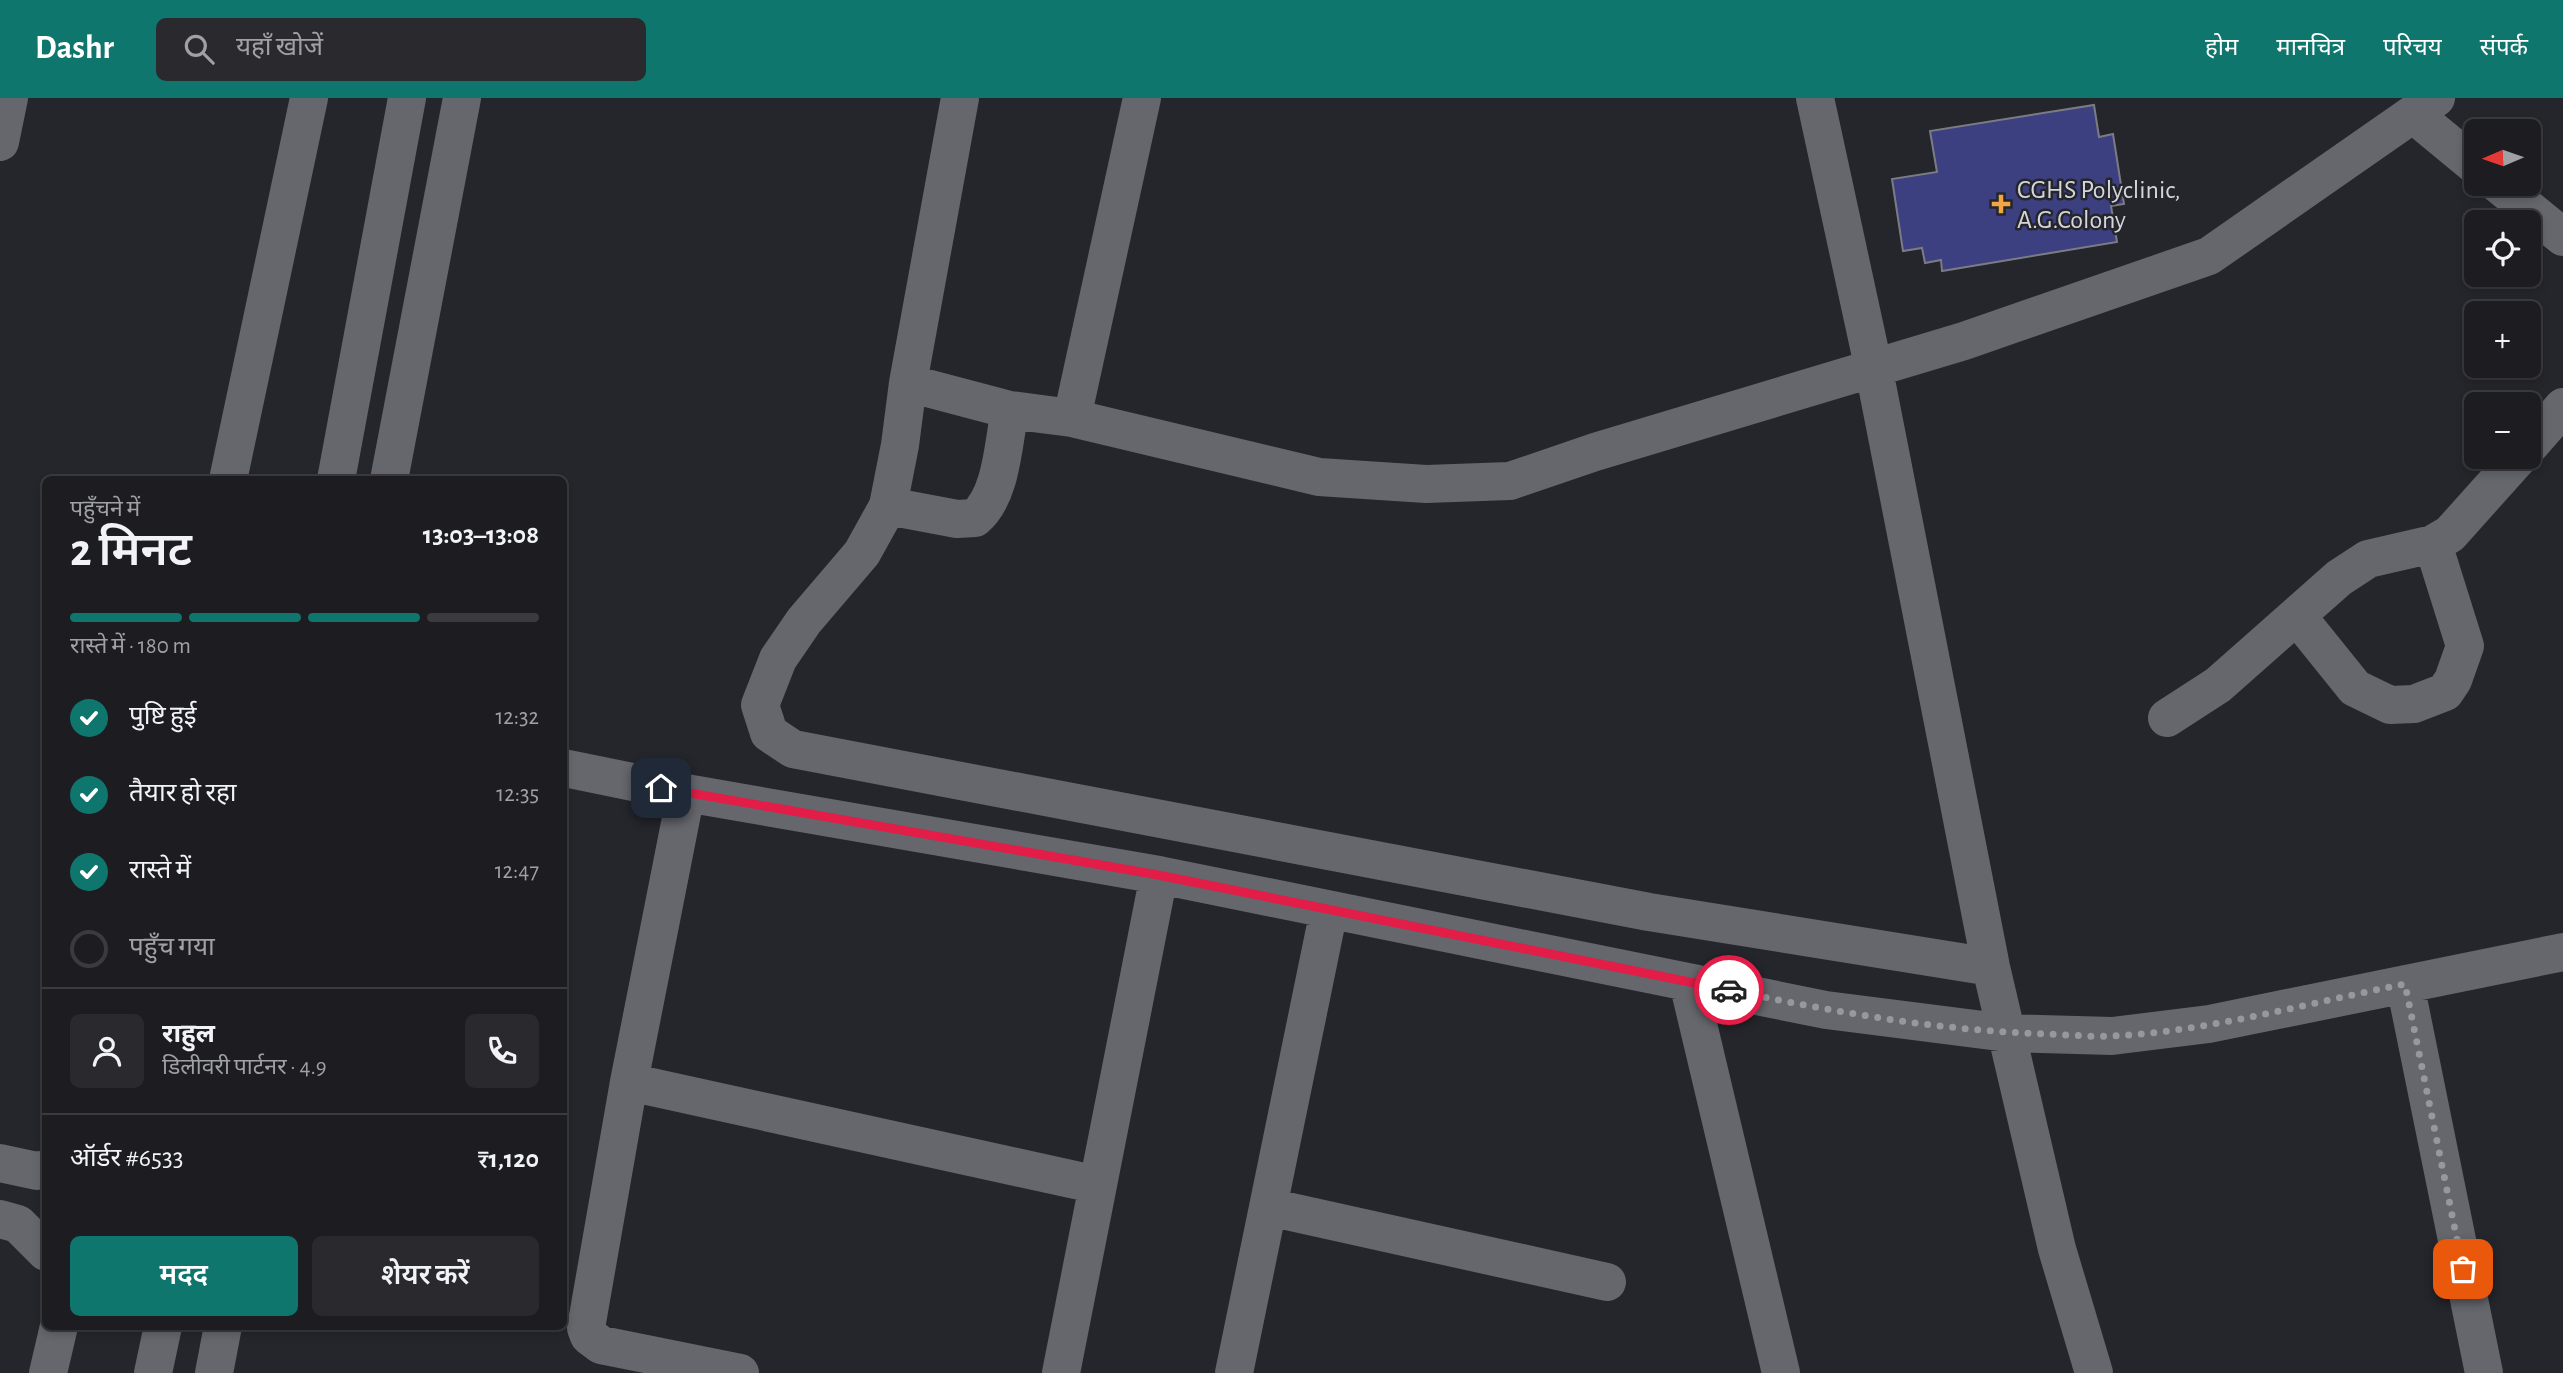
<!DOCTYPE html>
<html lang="hi">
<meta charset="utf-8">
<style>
body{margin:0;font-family:"Alegreya Sans","Noto Sans Devanagari",sans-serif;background:#29292e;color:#f1f3f6;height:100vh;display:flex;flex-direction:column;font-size:26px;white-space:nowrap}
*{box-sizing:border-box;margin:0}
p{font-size:23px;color:#a0a1a5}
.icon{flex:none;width:38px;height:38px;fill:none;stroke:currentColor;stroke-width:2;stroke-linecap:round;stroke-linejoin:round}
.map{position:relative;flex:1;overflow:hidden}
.side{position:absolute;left:42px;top:378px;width:525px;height:854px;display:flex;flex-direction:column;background:#1c1c21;border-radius:10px;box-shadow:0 4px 10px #0003,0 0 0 2px #3a3a3f}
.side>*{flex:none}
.needle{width:46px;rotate:268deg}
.tools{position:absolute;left:2464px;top:21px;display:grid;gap:14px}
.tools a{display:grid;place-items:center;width:77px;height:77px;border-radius:10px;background:#1c1c21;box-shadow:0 4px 10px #0003,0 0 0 2px #3a3a3f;font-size:35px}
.pin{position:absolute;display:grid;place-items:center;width:60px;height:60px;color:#fff;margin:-30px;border-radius:14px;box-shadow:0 4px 10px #0006}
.courier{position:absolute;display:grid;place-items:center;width:70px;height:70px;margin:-35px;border:5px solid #e11d48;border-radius:50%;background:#fff;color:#222;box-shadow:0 2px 9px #0007}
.overview em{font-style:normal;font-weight:600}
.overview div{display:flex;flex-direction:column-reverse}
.overview{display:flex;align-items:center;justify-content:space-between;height:119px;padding:0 28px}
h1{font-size:46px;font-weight:600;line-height:52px}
.bar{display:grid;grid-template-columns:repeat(4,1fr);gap:10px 7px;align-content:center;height:84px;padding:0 28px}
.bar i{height:9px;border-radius:5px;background:#3a3a3f}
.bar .current{background:#0f766e}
.bar p{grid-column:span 4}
.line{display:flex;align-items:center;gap:18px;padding:0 28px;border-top:2px solid #3a3a3f}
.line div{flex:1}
.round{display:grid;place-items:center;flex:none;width:74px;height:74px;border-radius:10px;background:#29292e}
ol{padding:0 28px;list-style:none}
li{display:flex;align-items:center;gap:21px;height:77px}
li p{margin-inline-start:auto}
li .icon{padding:7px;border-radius:50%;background:#0f766e;color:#fff;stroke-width:4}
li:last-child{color:#a0a1a5}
li i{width:38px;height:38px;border:4px solid #3a3a3f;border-radius:50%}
.button{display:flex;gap:14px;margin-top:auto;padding:14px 28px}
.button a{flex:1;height:80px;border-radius:10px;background:#0f766e;color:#fff;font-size:28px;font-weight:600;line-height:80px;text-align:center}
.button a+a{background:#29292e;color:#f1f3f6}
header{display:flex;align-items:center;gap:42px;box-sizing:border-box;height:98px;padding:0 35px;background:#0f766e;color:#fff}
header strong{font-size:33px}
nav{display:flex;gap:38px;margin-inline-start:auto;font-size:24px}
.search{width:490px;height:63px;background:#29292e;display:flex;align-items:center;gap:18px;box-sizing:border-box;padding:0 24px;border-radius:10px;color:#a0a1a5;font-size:26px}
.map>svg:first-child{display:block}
.building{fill:#3c4080;stroke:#7b7c83;stroke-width:2}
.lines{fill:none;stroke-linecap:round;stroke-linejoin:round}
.minor{stroke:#65676d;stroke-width:38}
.done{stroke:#97989d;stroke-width:7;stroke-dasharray:0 12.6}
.route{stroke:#e11d48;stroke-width:9}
.poi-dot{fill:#f3a443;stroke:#25262c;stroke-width:2.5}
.labels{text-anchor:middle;stroke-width:5;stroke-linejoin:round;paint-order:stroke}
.poi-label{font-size:26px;fill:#d5d6da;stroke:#25262c;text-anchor:start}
</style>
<header>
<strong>Dashr</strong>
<div class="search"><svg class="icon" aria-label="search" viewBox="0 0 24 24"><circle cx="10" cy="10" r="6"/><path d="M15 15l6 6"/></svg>यहाँ खोजें</div>
<nav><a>होम</a><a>मानचित्र</a><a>परिचय</a><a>संपर्क</a></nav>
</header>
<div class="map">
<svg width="2563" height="1275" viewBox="0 0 2563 1275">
<rect width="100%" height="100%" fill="#25262c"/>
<!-- building -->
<path class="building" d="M2094,7L2099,39L2113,36L2124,106L2111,108L2117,144L1942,173L1941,162L1925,165L1922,150L1903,153L1892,81L1937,74L1930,33Z"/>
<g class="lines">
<!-- minor -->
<path class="minor" d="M960,0L908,285L900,347L888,408L862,455L804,523L778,561L760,607L769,635L793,651L1649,814L1991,869
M1815,0L1874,272L1991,869L2057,1151L2094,1275
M2413,16L2476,68
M0,44L9,0
M2498,86L2563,139
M908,285L1010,312L1072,320L1319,379L1426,386L1510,383L1595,354L1964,243L2209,158L2436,0
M1072,320L1142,0
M2529,348L2563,309
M228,382L309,0
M336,382L407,0
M389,382L462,0
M888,408L957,421L975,420C1002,397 1003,346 1010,312
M2297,518L2355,590L2390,607L2414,606L2445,594L2453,582L2465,548L2433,446
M2167,620L2218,587L2339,480L2368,461L2433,446L2450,436L2519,359
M564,670L686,695L1159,777L1826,912L2007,935L2112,938L2209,926L2563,854
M686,695L629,984L586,1230L589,1238L601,1247L740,1275
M1688,884L1781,1275
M2405,886L2484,1275
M629,984L1098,1087
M0,1065L37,1073L46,1071
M1269,1109L1607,1184
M0,1121L18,1126L46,1154
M48,1275L59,1228
M153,1275L163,1228
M214,1275L223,1228
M1061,1275L1159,777
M1234,1275L1329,812"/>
</g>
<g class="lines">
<!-- done -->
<path class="done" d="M1729,892C1835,914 1941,933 2049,936C2070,937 2092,939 2113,938C2211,933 2308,905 2405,886L2463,1171"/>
<!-- route -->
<path class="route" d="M661,690L1158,777L1729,892"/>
</g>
<!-- markers -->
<path class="poi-dot" d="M1997.5 95.5h7v7h7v7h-7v7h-7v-7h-7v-7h7z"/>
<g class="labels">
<!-- poi labels -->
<g class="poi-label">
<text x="2017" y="100">CGHS Polyclinic,<tspan x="2017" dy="30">A.G.Colony</tspan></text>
</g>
</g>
</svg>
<div class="tools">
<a><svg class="needle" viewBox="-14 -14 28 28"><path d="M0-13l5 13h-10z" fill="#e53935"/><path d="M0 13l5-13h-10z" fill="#a0a1a5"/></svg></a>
<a><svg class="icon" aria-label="locate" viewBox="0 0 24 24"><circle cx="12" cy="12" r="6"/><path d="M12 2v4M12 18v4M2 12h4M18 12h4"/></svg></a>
<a>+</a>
<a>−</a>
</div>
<div class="pin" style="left:2463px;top:1171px;background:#ea580c"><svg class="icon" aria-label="bag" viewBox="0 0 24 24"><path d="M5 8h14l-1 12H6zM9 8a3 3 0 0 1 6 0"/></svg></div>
<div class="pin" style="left:661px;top:690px;background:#1f2937"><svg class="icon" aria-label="home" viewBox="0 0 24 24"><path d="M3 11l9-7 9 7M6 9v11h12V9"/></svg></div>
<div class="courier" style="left:1729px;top:892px"><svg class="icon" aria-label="car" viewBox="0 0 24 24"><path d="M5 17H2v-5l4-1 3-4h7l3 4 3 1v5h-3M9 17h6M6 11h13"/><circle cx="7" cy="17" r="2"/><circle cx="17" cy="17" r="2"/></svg></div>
<section class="side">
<div class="overview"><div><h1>2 मिनट</h1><p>पहुँचने में</p></div><em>13:03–13:08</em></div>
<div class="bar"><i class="current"></i><i class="current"></i><i class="current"></i><i></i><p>रास्ते में · 180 m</p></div>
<ol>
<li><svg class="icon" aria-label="check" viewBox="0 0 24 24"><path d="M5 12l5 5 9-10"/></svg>पुष्टि हुई<p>12:32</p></li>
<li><svg class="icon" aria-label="check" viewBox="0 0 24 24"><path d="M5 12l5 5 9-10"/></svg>तैयार हो रहा<p>12:35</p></li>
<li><svg class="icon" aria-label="check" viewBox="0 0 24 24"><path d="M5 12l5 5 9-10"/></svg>रास्ते में<p>12:47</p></li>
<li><i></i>पहुँच गया</li>
</ol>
<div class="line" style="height:126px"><a class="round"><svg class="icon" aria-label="person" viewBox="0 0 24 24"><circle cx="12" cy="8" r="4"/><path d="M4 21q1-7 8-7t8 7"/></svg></a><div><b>राहुल</b><p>डिलीवरी पार्टनर · 4.9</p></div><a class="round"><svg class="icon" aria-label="phone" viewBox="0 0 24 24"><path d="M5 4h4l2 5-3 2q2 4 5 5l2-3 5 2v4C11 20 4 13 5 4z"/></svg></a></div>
<div class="line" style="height:91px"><div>ऑर्डर #6533</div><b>₹1,120</b></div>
<div class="button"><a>मदद</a><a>शेयर करें</a></div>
</section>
</div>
